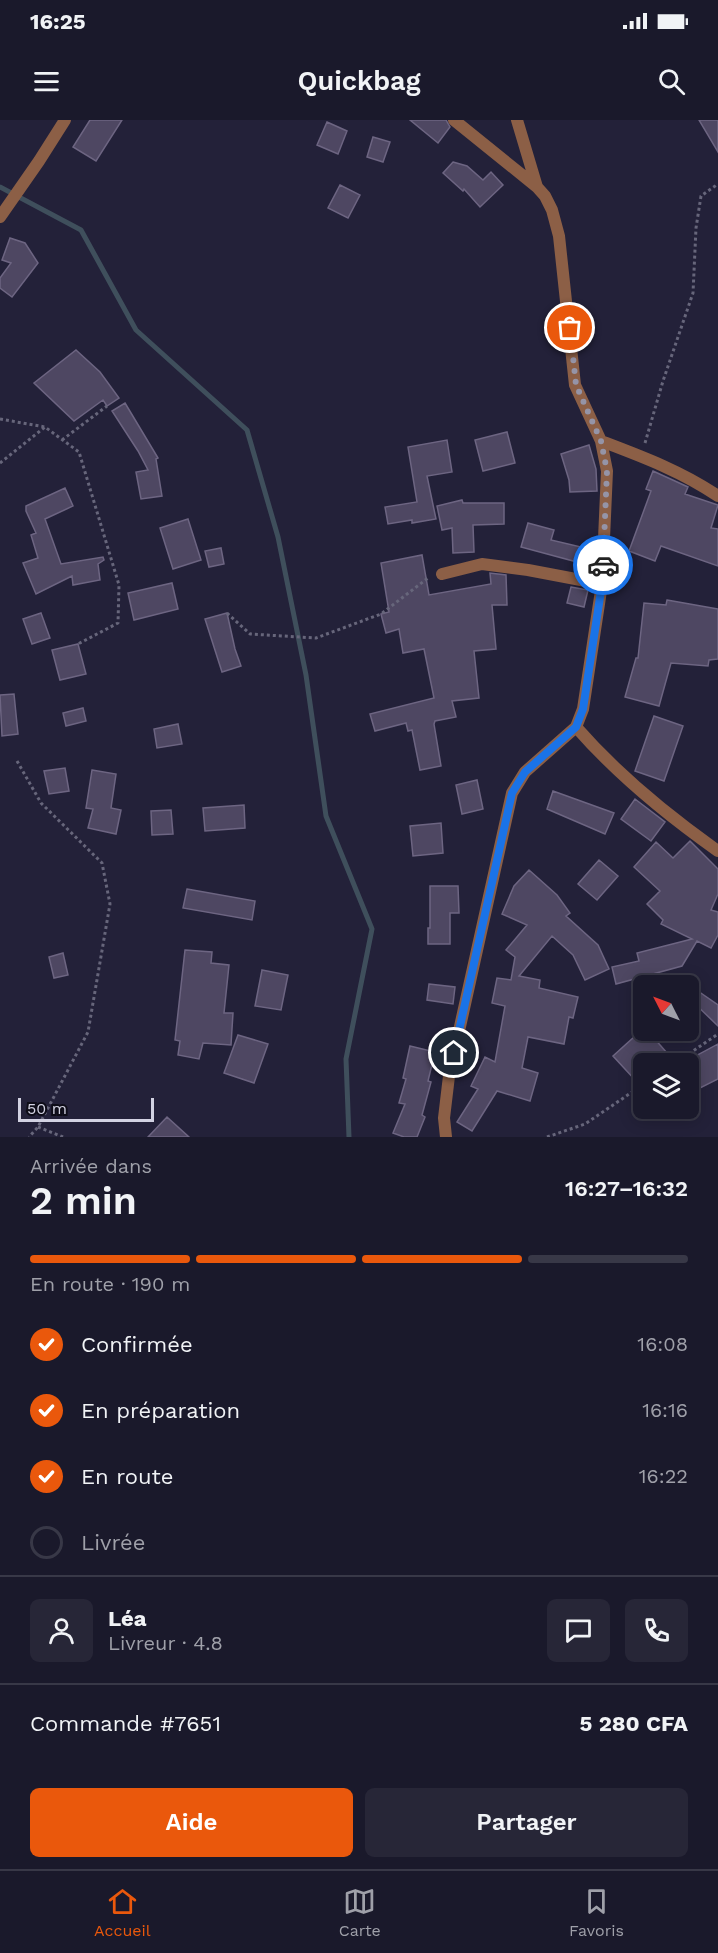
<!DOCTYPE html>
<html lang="fr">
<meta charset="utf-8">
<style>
body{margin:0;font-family:"Work Sans",sans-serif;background:#272637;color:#f1f3f6;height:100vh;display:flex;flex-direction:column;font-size:22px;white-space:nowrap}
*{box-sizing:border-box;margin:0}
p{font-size:20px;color:#9fa0a9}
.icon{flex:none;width:33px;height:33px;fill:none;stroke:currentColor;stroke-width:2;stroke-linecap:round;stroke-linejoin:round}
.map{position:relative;height:1017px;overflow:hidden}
.panel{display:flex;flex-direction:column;background:#1a192b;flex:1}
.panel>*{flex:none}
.needle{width:39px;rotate:312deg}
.controls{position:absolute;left:633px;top:855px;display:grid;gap:12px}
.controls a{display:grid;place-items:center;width:66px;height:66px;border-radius:9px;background:#1a192b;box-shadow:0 3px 15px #0003,0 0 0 2px #383847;font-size:30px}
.scale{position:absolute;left:18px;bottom:15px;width:136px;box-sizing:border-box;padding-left:6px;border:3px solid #d2d2e2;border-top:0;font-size:16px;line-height:21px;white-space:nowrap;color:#d2d2e2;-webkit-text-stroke:4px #0d0c17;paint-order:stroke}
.pin{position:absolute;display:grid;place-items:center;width:51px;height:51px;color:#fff;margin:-26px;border:3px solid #fff;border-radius:50%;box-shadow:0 2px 6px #0007}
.courier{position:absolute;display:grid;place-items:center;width:60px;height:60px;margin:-30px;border:4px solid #1a73e8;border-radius:50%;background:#fff;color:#222;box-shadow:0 2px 8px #0007}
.overview em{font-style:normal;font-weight:600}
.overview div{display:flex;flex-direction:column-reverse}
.overview{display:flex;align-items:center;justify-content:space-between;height:102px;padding:0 30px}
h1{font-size:39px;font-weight:600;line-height:45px}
.bar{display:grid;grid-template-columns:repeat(4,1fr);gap:9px 6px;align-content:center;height:72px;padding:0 30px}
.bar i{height:8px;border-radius:4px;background:#383847}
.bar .current{background:#ea580c}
.bar p{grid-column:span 4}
.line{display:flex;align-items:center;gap:15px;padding:0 30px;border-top:2px solid #383847}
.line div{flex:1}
.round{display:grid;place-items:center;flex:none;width:63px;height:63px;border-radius:9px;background:#272637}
ol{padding:0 30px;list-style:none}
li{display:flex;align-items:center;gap:18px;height:66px}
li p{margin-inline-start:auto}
li .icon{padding:6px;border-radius:50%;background:#ea580c;color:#fff;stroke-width:4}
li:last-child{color:#9fa0a9}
li i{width:33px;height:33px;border:3px solid #383847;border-radius:50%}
.primary-button{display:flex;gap:12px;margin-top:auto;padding:12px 30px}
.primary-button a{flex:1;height:69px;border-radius:9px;background:#ea580c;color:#fff;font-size:24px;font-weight:600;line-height:69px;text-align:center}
.primary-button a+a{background:#272637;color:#f1f3f6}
.status{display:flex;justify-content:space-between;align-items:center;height:42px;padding:0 30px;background:#1a192b;direction:ltr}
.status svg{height:16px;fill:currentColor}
header{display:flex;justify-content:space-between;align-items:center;height:78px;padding:0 30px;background:#1a192b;font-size:27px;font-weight:600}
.dock{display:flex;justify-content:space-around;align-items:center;height:84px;border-top:2px solid #383847;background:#1a192b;font-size:16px;color:#9fa0a9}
.dock a{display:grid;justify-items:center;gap:3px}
.dock .current{color:#ea580c}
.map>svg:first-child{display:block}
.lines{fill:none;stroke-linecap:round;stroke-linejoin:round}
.stream{stroke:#3f4f5c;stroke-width:5}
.building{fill:#4e4762;stroke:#6d6582;stroke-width:1.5}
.path{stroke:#67667b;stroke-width:3;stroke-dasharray:3 3;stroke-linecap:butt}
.minor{stroke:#8c5f46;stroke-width:12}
.done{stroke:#9594a7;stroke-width:6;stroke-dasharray:0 10.8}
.route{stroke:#1a73e8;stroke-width:8}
</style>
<div class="status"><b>16:25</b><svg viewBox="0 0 49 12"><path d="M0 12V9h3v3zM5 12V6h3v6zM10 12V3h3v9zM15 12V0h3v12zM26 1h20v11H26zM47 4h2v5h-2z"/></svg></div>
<header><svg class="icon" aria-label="menu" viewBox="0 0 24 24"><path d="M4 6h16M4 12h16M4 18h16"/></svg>Quickbag<svg class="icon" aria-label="search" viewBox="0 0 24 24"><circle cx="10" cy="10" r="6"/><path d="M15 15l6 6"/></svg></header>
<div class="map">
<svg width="718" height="1017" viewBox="0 0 718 1017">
<rect width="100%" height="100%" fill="#232139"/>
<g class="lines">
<!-- stream -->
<path class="stream" d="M0,67L81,110L136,210L247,310L278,417L306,555L326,696L372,809L346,939L349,1017"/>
</g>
<!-- building -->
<path class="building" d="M90,0H122L96,41L73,27Z
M410,0H446L450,7L438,23Z
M699,0H718V32Z
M327,2L347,11L338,34L317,25Z
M373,17L390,22L383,42L367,37Z
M453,42L467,46L483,60L491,52L503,65L480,87L464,69L463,71L443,53Z
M340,65L360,75L348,98L328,88Z
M10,118L25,123L38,143L12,177L0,168V158L11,143L2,140Z
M76,230L100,252L119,278L107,286L103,280L74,301L34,263Z
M125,283L158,338L156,339L162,376L141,379L136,352L148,350L138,331L112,291Z
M507,312L515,343L483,351L475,320Z
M447,320L452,352L427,356L436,399L412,403V400L388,404L385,387L417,382L408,327Z
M589,325L596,349L597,371L570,372L569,360L561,334Z
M653,351L688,367L685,374L718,385L711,408L718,409V446L661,426L655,441L629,431L651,371L646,369Z
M65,368L73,386L45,399L61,444L103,437L104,440L98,444L100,460L73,465L72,456L36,474L23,443L38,438L31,415L36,413L26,391V386Z
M462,380L463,383H504V404L473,405L474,432L453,433L452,408L442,410L437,386Z
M188,399L201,440L173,449L160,408Z
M528,403L554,410L551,420L581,427L577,442L521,427Z
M221,428L224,444L209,447L205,431Z
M422,435L429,475L491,464L490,453L506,455L507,485H492L496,529L474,531L479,578L452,581L456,597L435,601L434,604L441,646L420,650L412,610L408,611L406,603L375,611L370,594L434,578L424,529L403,533L399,509L386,513L381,494L389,492L381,443Z
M172,463L178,489L134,500L128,473Z
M571,467L588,470L584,487L567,483Z
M667,480L718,489V539L709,540L708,546L671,543L659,586L625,577L636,538H638L644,483L666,485Z
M41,493L50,518L32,524L23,499Z
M227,493L235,529L241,546L222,552L205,499Z
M78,524L86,554L60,560L52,530Z
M14,574L18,614L2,616L0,575Z
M83,588L86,601L66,606L63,593Z
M654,596L683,606L664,661L635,651Z
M178,604L182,624L157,628L154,609Z
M65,648L69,671L49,674L44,651Z
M92,650L116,654L111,688L121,690L116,714L88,708L93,689L86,688Z
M477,660L483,689L462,694L456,665Z
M553,671L614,693L605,714L547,689Z
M635,679L665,702L651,721L621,699Z
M244,685L245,708L205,711L203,688Z
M171,690L173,714L152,715L151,691Z
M441,703L443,733L413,736L410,706Z
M690,721L718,749V774L711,790L718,792V815L711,828L697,821L682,846L616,864L612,847L639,841L637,833L692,819L661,804L663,800L647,784L660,771L634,747L656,722L673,738Z
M599,740L618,756L597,780L578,764Z
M529,750L557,775L570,793L566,796L598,825L609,849L585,860L573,835L552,816L519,856L540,860L539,868L578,877L573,898L569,897L564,924L528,917L522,948L538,953L530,981L497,971L472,1011L457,1002L478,969L471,966L485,937L495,942L505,886L492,883L497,858L511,860L515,837L506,830L527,805L502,794L514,766Z
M430,766H458L459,793H450V824H428V808H430Z
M187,769L255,781L252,800L183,788Z
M185,830L212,832L211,843L229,845L224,893H233L231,925L203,923L199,939L178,935L180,921L175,920Z
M63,833L68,855L54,858L49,837Z
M262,850L288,855L281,890L255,886Z
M682,860L718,885V906L688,877V866H677Z
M429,864L455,867L453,884L427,880Z
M644,908V910H647L667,933L655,944H644V954L636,961L613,936Z
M238,915L268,924L254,963L224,953Z
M718,924V959L700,968L688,940Z
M410,926L435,932L428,961L431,962L422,995L425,997L417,1017H404L393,1013L405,984L399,983L406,959L403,958Z
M167,997L189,1017H148Z"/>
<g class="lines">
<!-- path -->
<path class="path" d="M0,299L45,307L79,332L119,465L118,503L78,524
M62,320L107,286
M645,323L663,261L693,173L696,108L701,76L718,64
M0,343L45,307
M227,493L250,514L316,518L381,494L428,458
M17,641L41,683L102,743L110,784L88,912L38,1007L29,1017
M674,944L718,914
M38,1007L63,1017
M547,1017L585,1004L644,964"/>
<!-- minor -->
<path class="minor" d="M517,0L537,67
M0,97L39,41L65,0
M601,321C643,337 681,351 718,376
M442,454L482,444L528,450L602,464
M576,607C618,655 667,695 718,731
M446,1017L444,998L449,956L512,673L525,652L576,607L583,589L602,464L607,351L601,321L575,265L559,116L552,90L545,76L537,67L454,0"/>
</g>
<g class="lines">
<!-- done -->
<path class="done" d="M570,208L576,265L601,321L607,351L603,445"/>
<!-- route -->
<path class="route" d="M454,933L512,673L525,652L576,607L583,589L602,464L603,445"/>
</g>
</svg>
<div class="controls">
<a><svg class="needle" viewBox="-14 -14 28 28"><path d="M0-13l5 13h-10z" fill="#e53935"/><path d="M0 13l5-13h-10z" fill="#9fa0a9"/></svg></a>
<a><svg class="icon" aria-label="layers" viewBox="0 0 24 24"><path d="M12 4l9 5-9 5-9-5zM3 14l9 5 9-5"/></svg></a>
</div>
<div class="scale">50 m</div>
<div class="pin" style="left:570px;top:208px;background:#ea580c"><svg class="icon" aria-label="bag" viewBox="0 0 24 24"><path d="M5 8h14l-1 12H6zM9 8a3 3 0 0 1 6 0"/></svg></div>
<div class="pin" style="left:454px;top:933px;background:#1f2937"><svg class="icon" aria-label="home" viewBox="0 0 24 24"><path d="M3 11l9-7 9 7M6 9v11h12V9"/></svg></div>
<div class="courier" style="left:603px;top:445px"><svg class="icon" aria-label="car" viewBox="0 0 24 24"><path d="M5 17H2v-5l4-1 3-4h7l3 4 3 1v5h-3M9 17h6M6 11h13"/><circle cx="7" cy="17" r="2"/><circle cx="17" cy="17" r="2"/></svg></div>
</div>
<section class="panel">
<div class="overview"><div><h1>2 min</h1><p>Arrivée dans</p></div><em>16:27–16:32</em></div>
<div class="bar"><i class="current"></i><i class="current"></i><i class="current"></i><i></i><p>En route · 190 m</p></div>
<ol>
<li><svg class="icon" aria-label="check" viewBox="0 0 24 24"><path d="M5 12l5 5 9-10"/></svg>Confirmée<p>16:08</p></li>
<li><svg class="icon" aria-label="check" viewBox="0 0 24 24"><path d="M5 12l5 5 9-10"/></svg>En préparation<p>16:16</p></li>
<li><svg class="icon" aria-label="check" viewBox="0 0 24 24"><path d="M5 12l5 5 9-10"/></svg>En route<p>16:22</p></li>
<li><i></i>Livrée</li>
</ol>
<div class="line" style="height:108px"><a class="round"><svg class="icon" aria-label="person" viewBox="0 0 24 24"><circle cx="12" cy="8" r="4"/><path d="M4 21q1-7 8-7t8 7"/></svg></a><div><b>Léa</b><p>Livreur · 4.8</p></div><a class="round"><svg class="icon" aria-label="chat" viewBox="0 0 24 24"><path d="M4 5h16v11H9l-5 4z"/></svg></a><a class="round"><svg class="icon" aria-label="phone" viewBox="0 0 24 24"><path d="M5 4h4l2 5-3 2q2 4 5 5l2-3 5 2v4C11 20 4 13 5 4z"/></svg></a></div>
<div class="line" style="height:78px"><div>Commande #7651</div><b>5 280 CFA</b></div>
<div class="primary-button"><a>Aide</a><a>Partager</a></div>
</section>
<nav class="dock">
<a class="current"><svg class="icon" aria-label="home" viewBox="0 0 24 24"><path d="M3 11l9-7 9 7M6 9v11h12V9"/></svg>Accueil</a>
<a><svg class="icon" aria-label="map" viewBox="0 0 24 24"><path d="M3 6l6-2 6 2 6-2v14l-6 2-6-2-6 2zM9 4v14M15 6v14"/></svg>Carte</a>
<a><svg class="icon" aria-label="saved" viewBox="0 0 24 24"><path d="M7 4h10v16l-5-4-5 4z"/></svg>Favoris</a>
</nav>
